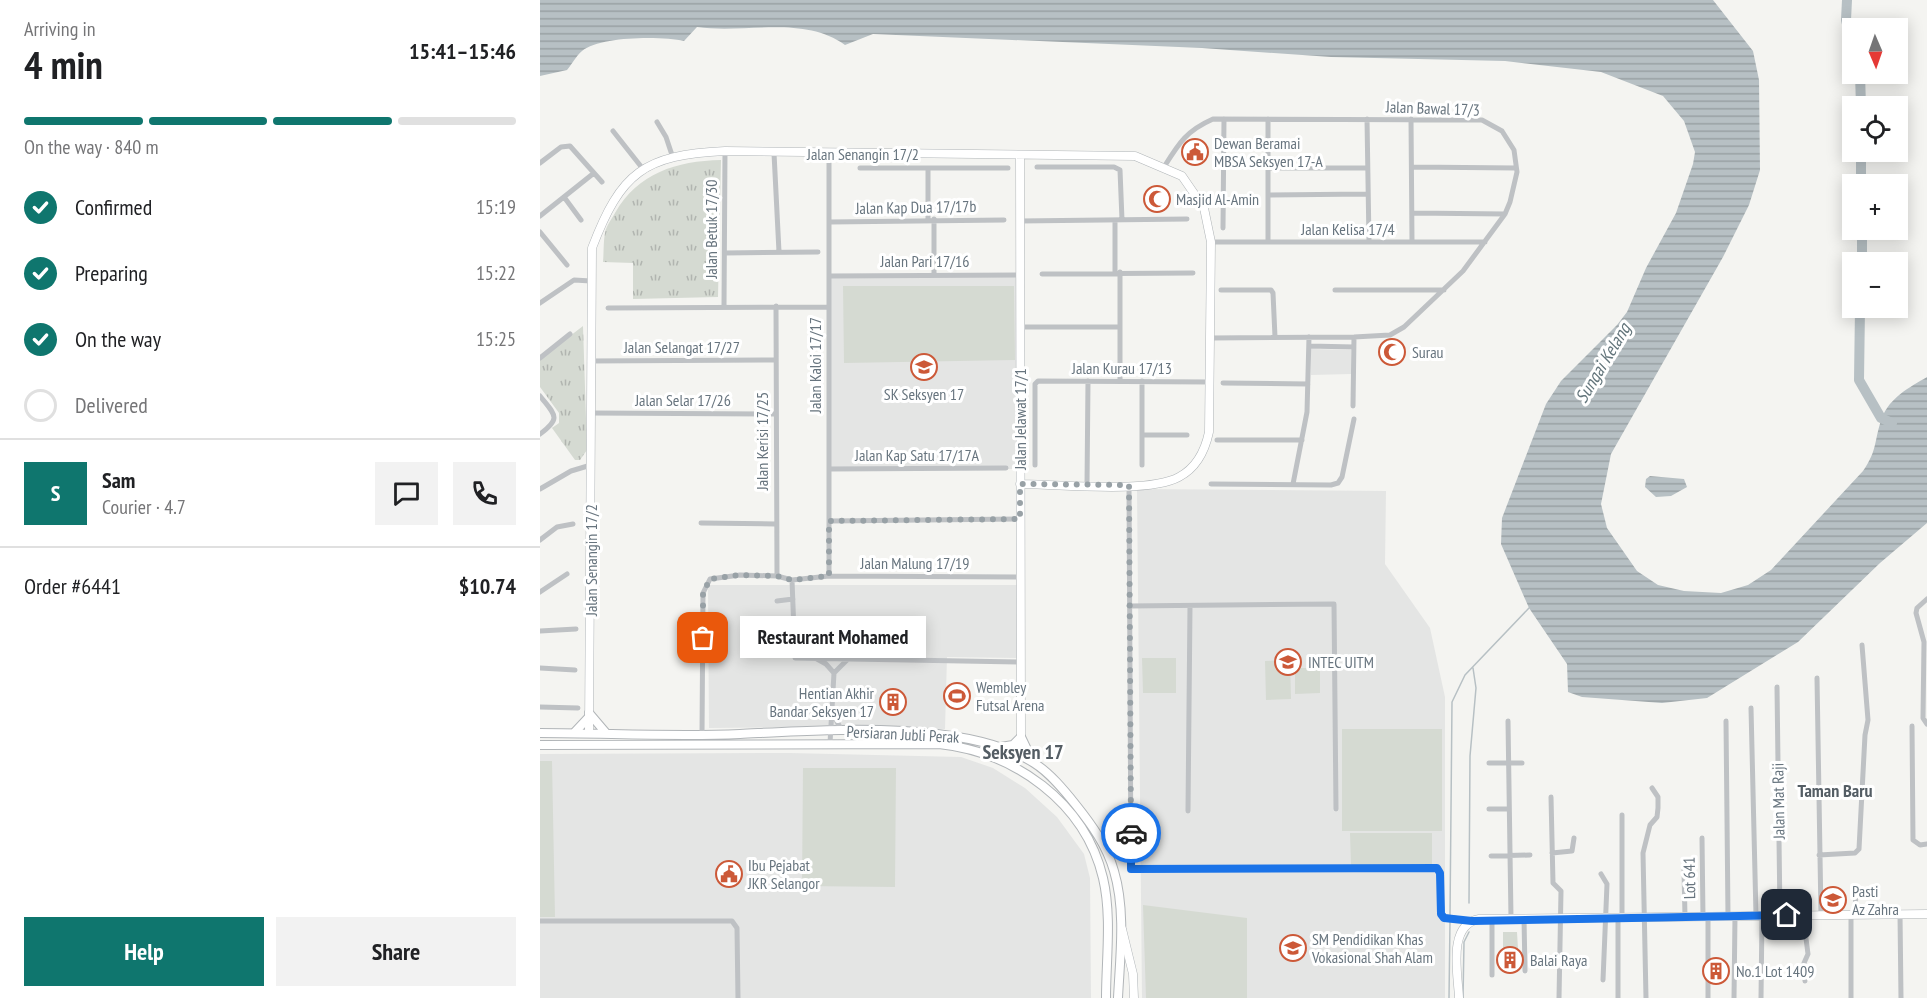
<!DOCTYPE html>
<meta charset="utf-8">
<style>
body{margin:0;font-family:"PT Sans Narrow",sans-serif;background:#f2f2f2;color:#202124;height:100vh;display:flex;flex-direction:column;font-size:22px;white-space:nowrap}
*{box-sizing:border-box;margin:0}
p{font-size:20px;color:#757577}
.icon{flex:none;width:33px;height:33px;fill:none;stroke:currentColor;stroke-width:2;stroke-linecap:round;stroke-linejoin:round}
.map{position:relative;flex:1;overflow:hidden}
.drawer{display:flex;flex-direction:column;background:#fff;width:540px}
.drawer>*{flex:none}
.needle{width:39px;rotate:178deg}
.fabs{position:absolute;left:1302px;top:18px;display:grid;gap:12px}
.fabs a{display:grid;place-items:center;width:66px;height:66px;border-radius:0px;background:#fff;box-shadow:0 3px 15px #0003;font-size:30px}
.pin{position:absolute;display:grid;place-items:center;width:51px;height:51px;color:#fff;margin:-26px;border-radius:12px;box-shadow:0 3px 9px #0006}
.courier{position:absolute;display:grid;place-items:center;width:60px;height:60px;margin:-30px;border:4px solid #1a73e8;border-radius:50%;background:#fff;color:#222;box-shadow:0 2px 8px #0007}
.bubble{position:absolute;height:42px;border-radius:0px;background:#fff;box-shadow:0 3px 15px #0003;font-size:20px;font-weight:800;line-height:42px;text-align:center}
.summary em{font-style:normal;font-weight:800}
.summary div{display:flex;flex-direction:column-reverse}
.summary{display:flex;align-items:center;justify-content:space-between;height:102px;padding:0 24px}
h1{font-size:39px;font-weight:800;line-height:45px}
.bar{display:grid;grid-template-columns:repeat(4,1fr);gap:9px 6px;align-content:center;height:72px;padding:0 24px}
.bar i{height:8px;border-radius:4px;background:#e0e0e0}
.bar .current{background:#0f766e}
.bar p{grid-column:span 4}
.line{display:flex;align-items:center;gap:15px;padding:0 24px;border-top:2px solid #e0e0e0}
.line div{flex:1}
.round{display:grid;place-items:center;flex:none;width:63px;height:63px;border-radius:0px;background:#f2f2f2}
ol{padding:0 24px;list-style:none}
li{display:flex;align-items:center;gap:18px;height:66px}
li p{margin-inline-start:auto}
li .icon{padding:6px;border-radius:50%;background:#0f766e;color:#fff;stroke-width:4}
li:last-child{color:#757577}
li i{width:33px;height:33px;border:3px solid #e0e0e0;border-radius:50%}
.primary-button{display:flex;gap:12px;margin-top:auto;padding:12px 24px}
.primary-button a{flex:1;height:69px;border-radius:0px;background:#0f766e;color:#fff;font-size:24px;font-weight:800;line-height:69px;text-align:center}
.primary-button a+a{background:#f2f2f2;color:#202124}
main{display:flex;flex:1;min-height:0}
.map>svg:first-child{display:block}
.built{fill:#e4e5e4}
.park{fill:url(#park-tufts)}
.pitch{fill:#d5dad2}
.water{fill:url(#water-rules)}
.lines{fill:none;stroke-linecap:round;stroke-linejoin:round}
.stream{stroke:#b7c0c4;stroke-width:1.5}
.river{stroke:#b7c0c4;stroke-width:10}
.secondary-casing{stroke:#b0b5b8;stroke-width:9}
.primary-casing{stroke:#b1b5b8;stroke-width:10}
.street{stroke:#bec1c4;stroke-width:5}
.secondary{stroke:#fff;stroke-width:8}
.primary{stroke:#fff;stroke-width:8}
.done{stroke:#98a1a6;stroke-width:6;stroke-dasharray:0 10.8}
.route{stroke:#1a73e8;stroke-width:8}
.labels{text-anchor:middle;stroke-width:6;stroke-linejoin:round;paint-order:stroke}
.street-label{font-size:16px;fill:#67747e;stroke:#fff}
.poi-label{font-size:16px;fill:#67747e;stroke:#fff;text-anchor:start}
.water-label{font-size:18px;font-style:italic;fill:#63757b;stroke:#fff}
.neighbourhood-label{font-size:18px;font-weight:bold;fill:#545d64;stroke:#fff}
.quarter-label{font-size:20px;font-weight:bold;fill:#545d64;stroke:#fff}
</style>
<main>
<section class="drawer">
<div class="summary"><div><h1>4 min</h1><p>Arriving in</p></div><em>15:41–15:46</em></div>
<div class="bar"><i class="current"></i><i class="current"></i><i class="current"></i><i></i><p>On the way · 840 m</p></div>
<ol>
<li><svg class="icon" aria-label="check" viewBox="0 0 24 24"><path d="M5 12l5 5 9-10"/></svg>Confirmed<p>15:19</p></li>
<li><svg class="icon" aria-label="check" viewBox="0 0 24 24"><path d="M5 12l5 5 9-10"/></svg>Preparing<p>15:22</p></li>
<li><svg class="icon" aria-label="check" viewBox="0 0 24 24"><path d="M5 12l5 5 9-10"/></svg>On the way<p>15:25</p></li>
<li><i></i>Delivered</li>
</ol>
<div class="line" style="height:108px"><b class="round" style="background:#0f766e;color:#fff">S</b><div><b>Sam</b><p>Courier · 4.7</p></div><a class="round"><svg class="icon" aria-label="chat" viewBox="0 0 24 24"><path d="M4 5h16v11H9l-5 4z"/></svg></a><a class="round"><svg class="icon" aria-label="phone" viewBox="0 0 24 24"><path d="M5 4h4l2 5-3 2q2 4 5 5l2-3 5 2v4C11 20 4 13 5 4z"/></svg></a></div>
<div class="line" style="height:78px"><div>Order #6441</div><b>$10.74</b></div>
<div class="primary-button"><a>Help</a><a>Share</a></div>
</section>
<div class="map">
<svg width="1387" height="998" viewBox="0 0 1387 998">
<defs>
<pattern id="park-tufts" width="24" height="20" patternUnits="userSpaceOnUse" patternTransform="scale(1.5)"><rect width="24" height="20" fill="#d5dad2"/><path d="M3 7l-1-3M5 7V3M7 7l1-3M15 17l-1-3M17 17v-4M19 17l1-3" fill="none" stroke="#b1b5b0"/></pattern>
<pattern id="water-rules" width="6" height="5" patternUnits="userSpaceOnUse" patternTransform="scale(1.5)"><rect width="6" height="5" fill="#b7c0c4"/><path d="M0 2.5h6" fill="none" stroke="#99a1a4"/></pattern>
</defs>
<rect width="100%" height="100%" fill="#f4f4f1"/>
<!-- built -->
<path class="built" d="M480,275V469H289L290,276Z
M771,349L811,350V374L771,375Z
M597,489L846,491L845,564L890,628L905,697V998H602Z
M170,585H477V658L407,657L405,729L284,727L169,728L168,589Z
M250,753L421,757L453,768L485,788L517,817L544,854L550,878L551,998H0V754Z"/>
<!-- park -->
<path class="park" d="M181,160L178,297L93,299V263L63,262C64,252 63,239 66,229C68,224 72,218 75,213C98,173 136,161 181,160Z
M43,326L47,450L40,460H35L12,428L19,423V413L0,387V359Z"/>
<!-- pitch -->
<path class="pitch" d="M474,286L475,360L304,363L303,286Z
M602,658H636V693H603Z
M750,660L751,699L726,700L725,661Z
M755,668H780V693L755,694Z
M802,729H902V831H802Z
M0,761H12L15,917H0Z
M263,768H356L355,887L262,886Z
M810,833H892V864L811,865Z
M603,905L707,918V998H606Z
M963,932H977L978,949L963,950Z"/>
<!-- water -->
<path class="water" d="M0,0H1173L1213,51L1219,80L1220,170L1209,205L1183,257L1071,454L1061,504L1067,528L1097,571L1118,585L1144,591L1181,593L1208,585L1231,570L1323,471C1338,450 1334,439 1342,418C1349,398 1370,387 1387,377V523L1340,563L1258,642L1167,698L1122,703L1042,697L1028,692L1027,664L989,608L961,544L962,518L1006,404L1021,381L1077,325L1087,312L1106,268L1136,213L1153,164L1155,152L1144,121L1123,96L1061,72L965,61L791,57L662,48L333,34L305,45C263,15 205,34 157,27L144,41C122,36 60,36 42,51C36,56 32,64 27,70L0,76Z
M1110,476L1144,479L1147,487L1131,496L1116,497L1105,487L1106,479Z"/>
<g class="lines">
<!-- stream -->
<path class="stream" d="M929,903L930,756L936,688L933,668
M910,916L912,702L925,675L989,608
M909,998L910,921
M923,998L924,942L929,932"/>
<!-- river -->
<path class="river" d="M1307,0L1306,20L1312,44
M1320,74L1321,106
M1321,152V184
M1322,262V230
M1320,308L1319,380L1341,418L1352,423"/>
<defs>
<path id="secondary" d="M49,733L52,248C81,172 104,155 185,151L595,156L642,176L664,208L671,242L669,432C665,451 656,468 639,477C608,494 518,484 480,484
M478,754L481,737L480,155
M582,929L593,974L594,998
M919,998C918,974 907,925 939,919L1387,914"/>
<path id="primary" d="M49,713L66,733
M0,733C66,733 133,737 200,734C282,730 425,719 494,763C510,773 524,790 536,805C552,825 567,846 574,871C586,911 580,957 578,998
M34,733L49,717
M0,745L399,744C474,752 545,802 563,878C572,916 566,960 566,998
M461,747L473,745L481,737L492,760"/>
</defs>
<!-- secondary casing -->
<use href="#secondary" class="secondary-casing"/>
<!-- primary casing -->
<use href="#primary" class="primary-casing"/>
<!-- street -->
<path class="street" d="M728,119V242
M827,119L829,242
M871,119L872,242
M117,122L126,137L133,158
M73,131L103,169
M234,153L239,252
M289,154V576
M0,163L21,147L30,146L62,182
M497,167H574L580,170L582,220
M624,167C639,143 646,131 673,119L942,120L962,131L974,150L977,172L970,202L965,214L923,271L864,327L850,335L814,337L671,338
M872,167L976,168
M320,168H468
M728,168H827
M728,195L827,194
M24,197L41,220
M872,213L965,214
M0,216L54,173
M388,219V168
M394,219V275
M575,220V272
M480,221L647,219
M290,222L464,220
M683,228L684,119
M0,232L27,265
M671,242H945
M185,253L278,252
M502,274L653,273
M290,276L480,275
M681,290H731L733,293L735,337
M795,290H904
M0,303L34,280L51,281
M236,306L237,576
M184,307L185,151
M68,308L289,307
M480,327H580
M769,346L814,347
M0,358L30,334
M50,361L235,360
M580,381V272
M602,381V465
M683,383L768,384
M0,396C15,415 22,418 0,434
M813,406L814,337
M51,413L236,414
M602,435H647
M677,440H762
M495,465V384L498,381L670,382
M289,469L466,468
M671,484L791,485L798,483L802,477L814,419
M753,484L767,412L769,337
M547,485L548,381
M589,485L591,869L897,868L900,873L902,916L932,921
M0,489L31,471L51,465
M289,521L480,519
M161,523L235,524
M0,540L17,527L33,524
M252,580L255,658L481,662
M0,592L27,574
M1387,599L1377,608L1376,613L1384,642L1383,718L1387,724
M237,601L253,599
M589,606L794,604L796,809
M240,630L253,631
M0,631L36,629
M277,659L286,664L294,673
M0,668L35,670
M1277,678L1281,915
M1237,687L1240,915
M0,707L38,708
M1211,708L1216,915
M293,714L302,731
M968,721L971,918
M1186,721L1188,916
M1372,726L1373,840L1380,845L1387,844
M162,735L163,593L170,579L200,575L237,576L252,580L289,576L481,577
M290,743L294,673L307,660
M949,763H982
M1011,797L1013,883L1021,891L1019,998
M949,809H969
M648,811L650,606
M1082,815V917
M1162,838L1163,917
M1012,853L1032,851L1034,838
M1279,855L1315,853L1319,849L1325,735L1328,720L1322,645
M951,856L990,855
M1144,870L1145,917
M1061,874L1067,884L1063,980
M1360,914L1361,998
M1263,915L1268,954L1264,963L1265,981
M1311,915V998
M1315,915L1316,889
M1168,917V998
M984,918L985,971
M1078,918V998
M952,919V975
M0,921H192L197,928L198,998
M1106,998L1103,853L1110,825L1117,817L1118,808V797L1112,788
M1194,998L1195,916
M1221,998L1222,915"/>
<!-- secondary -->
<use href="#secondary" class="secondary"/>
<!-- primary -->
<use href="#primary" class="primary"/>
</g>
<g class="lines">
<!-- done -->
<path class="done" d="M163,638V593L170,579L200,575L237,576L252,580L289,576V521L480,519V484L589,485L591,833"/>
<!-- route -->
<path class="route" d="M591,833V869L897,868L900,873L901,914L904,918L932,921L1247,915"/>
</g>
<!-- icons -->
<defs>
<symbol id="civic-ring" viewBox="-11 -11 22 22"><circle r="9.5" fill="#fff" stroke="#cc5938" stroke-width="1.5"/><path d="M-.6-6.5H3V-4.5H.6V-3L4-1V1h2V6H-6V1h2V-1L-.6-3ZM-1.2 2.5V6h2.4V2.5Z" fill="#cc5938"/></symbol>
<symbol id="mosque-ring" viewBox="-11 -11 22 22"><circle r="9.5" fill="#fff" stroke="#cc5938" stroke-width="1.5"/><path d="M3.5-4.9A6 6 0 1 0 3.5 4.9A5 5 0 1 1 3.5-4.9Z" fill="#cc5938"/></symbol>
<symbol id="school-ring" viewBox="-11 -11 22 22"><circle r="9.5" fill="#fff" stroke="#cc5938" stroke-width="1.5"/><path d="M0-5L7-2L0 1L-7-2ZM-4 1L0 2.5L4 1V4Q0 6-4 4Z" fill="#cc5938"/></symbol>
<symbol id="university-ring" viewBox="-11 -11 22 22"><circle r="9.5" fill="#fff" stroke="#cc5938" stroke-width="1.5"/><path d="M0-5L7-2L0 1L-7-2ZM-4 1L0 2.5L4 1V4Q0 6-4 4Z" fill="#cc5938"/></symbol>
<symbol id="stadium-ring" viewBox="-11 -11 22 22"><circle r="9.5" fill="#fff" stroke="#cc5938" stroke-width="1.5"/><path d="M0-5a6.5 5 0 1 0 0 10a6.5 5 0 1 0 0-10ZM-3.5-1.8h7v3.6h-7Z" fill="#cc5938"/></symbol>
<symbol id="building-ring" viewBox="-11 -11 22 22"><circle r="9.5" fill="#fff" stroke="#cc5938" stroke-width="1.5"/><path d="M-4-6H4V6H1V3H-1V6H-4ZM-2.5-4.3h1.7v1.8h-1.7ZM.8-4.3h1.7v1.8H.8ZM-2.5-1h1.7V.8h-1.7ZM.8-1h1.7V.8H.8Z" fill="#cc5938"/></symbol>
</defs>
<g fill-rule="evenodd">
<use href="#civic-ring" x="640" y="137" width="30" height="30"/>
<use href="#mosque-ring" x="602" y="184" width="30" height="30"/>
<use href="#mosque-ring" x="837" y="337" width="30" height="30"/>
<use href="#school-ring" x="369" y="352" width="30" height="30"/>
<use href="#university-ring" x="733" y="647" width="30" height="30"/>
<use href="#stadium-ring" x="402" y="681" width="30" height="30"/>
<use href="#building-ring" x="338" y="687" width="30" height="30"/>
<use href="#civic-ring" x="174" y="859" width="30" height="30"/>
<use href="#school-ring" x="1278" y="885" width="30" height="30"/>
<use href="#school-ring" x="738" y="933" width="30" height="30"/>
<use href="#building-ring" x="955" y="945" width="30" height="30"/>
<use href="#building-ring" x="1161" y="956" width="30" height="30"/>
</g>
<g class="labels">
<!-- street labels -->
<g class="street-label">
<text transform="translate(893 108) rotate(2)" y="6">Jalan Bawal 17/3</text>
<text x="323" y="160">Jalan Senangin 17/2</text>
<text transform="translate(376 207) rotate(-1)" y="6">Jalan Kap Dua 17/17b</text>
<text transform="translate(171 229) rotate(-90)" y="6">Jalan Betuk 17/30</text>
<text x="808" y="235">Jalan Kelisa 17/4</text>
<text x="385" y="267">Jalan Pari 17/16</text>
<text x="142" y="353">Jalan Selangat 17/27</text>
<text transform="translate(275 365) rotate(-90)" y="6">Jalan Kaloi 17/17</text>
<text x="582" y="374">Jalan Kurau 17/13</text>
<text x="143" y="406">Jalan Selar 17/26</text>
<text transform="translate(480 419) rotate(-90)" y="6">Jalan Jelawat 17/1</text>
<text transform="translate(222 441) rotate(-90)" y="6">Jalan Kerisi 17/25</text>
<text x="377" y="461">Jalan Kap Satu 17/17A</text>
<text transform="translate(51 560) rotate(-90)" y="6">Jalan Senangin 17/2</text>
<text x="375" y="569">Jalan Malung 17/19</text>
<text transform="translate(363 734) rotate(3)" y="6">Persiaran Jubli Perak</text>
<text transform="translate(1238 801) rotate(-91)" y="6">Jalan Mat Raji</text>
<text transform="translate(1149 878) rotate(-91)" y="6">Lot 641</text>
</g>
<!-- poi labels -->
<g class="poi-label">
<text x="674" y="149">Dewan Beramai<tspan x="674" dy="18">MBSA Seksyen 17-A</tspan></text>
<text x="636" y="205">Masjid Al-Amin</text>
<text x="872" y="358">Surau</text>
<text x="384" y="400" text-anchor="middle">SK Seksyen 17</text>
<text x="768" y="668">INTEC UITM</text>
<text x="436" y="693">Wembley<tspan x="436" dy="18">Futsal Arena</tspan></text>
<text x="334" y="699" text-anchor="end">Hentian Akhir<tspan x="334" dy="18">Bandar Seksyen 17</tspan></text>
<text x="208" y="871">Ibu Pejabat<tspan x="208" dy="18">JKR Selangor</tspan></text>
<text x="1312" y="897">Pasti<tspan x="1312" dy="18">Az Zahra</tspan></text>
<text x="772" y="945">SM Pendidikan Khas<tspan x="772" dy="18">Vokasional Shah Alam</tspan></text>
<text x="990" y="966">Balai Raya</text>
<text x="1196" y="977">No.1 Lot 1409</text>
</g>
<!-- water labels -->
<g class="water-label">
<text transform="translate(1063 363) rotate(-59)" y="6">Sungai Kelang</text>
</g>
<!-- neighbourhood labels -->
<g class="neighbourhood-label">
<text x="1295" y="797">Taman Baru</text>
</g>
<!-- quarter labels -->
<g class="quarter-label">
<text x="483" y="759">Seksyen 17</text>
</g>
</g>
</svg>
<div class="fabs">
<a><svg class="needle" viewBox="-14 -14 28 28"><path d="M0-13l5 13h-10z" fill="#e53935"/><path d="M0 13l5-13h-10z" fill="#757577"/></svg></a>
<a><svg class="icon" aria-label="locate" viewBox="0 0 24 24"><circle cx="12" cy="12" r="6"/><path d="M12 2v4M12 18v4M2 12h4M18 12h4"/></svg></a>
<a>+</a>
<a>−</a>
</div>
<div class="pin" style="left:163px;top:638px;background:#ea580c"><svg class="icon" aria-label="bag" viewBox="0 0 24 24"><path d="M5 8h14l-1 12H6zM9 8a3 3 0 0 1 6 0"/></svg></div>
<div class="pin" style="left:1247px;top:915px;background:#1f2937"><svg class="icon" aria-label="home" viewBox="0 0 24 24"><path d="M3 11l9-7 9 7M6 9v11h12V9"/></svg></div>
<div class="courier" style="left:591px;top:833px"><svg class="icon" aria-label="car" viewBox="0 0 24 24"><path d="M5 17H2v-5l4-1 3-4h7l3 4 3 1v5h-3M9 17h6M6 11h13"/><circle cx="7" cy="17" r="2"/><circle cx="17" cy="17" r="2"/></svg></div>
<div class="bubble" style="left:200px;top:616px;width:186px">Restaurant Mohamed</div>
</div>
</main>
